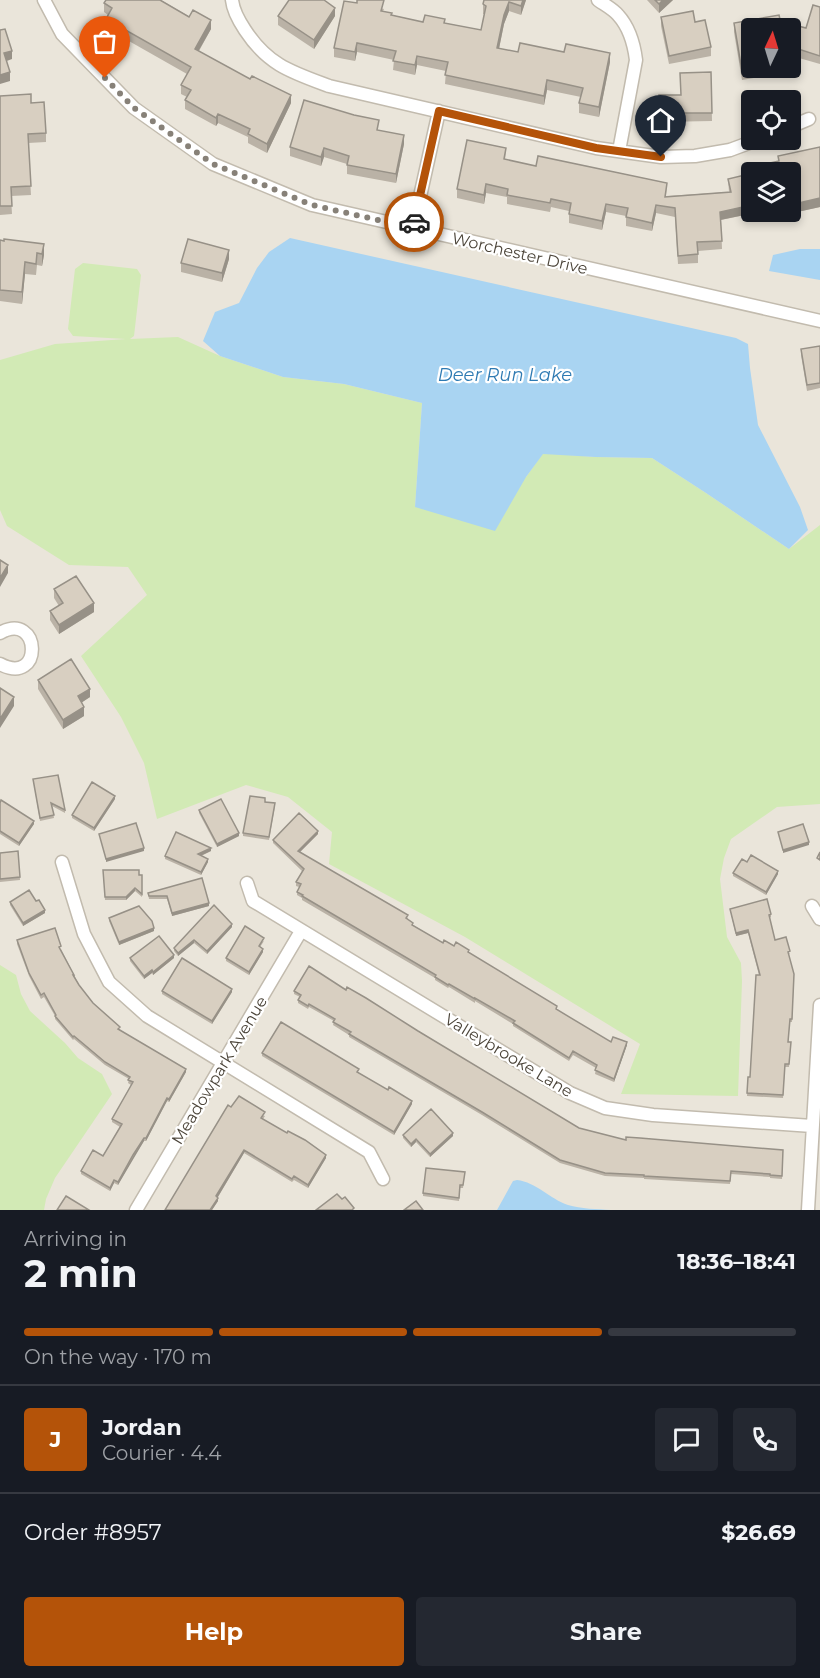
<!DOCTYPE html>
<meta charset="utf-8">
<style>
body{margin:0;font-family:Montserrat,sans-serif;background:#242831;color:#f1f3f6;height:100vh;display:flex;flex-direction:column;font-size:22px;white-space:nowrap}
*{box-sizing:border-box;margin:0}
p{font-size:20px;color:#9ea1a6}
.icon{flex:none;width:33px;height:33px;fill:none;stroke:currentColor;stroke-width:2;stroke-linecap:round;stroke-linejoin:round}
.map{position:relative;height:1210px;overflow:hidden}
.sheet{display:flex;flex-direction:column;background:#171b24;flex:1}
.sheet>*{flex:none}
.needle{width:39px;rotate:4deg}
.controls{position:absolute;left:741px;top:18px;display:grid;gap:12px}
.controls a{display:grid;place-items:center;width:60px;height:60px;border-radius:6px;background:#171b24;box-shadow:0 3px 9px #0003;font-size:30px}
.pin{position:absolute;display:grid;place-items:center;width:51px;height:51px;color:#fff;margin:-62px -26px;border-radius:50% 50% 50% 0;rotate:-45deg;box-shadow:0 0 6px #0007}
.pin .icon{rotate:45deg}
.courier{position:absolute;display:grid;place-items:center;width:60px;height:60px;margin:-30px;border:4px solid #b45309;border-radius:50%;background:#fff;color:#222;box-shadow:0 2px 8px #0007}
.head em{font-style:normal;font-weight:700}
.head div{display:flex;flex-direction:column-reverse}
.head{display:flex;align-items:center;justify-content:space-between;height:102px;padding:0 24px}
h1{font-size:39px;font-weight:700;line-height:45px}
.bar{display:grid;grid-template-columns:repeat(4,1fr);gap:9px 6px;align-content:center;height:72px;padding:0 24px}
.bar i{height:8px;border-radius:4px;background:#363941}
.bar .active{background:#b45309}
.bar p{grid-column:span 4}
.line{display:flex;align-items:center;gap:15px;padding:0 24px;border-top:2px solid #363941}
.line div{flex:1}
.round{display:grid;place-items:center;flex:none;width:63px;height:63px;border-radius:6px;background:#242831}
.action{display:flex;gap:12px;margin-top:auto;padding:12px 24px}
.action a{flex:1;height:69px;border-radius:6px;background:#b45309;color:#fff;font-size:24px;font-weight:700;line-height:69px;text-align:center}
.action a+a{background:#242831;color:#f1f3f6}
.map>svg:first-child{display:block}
.residential{fill:#eae5da;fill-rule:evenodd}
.green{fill:#d2eab5}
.water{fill:#a9d4f2}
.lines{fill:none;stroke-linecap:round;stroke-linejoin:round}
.street-casing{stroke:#c2bbae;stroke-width:15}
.street{stroke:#fff;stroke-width:12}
.wall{fill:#bab2a6;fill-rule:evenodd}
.shaded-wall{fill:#979187}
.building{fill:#d8cfc1;stroke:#979187;stroke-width:1.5}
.done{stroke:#878178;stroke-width:6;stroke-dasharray:0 10.8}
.route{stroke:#b45309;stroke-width:8}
.labels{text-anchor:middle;stroke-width:4.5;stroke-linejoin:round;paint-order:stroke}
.street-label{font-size:16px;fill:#4b4439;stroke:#fff}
.water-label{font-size:18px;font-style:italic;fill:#2e7ab2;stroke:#fff}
</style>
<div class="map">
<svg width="820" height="1210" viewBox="0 0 820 1210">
<rect width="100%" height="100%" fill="#f6f3ec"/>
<!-- residential -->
<path class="residential" d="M0,0H820V1210H0ZM752,28H790V68H752ZM752,100H790V140H752ZM752,172H790V212H752Z"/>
<!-- green -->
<path class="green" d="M83,263L137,269L141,275L134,336L130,339L178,337L220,356L283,377L344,384L422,403L415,507L526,477L543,453L595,457L652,458L706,493L789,549L820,525V804L777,807L731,839L724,858L720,879L727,937L741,963L742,981L738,1096L621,1094L640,1044L465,937L329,864L332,832L288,797L246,785L157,819L144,763L121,717L81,656L147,595L128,567L69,565L7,526L0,510V360L55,344L126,339L73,336L68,329L75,269Z
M0,965L16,975L21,994L30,1011L65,1043L78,1058L102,1074L112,1094L55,1178L46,1199L44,1210H0Z"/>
<!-- water -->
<path class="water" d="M290,238L736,338L748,344L750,368L758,425L800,507L808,530L789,549L706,493L652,458L595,457L543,454L526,477L495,531L415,507L422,403L344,384L283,377L220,356L203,341L215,312L239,303L257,268L269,252Z
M800,249H820V280L769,271L773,255Z
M517,1180C536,1182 550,1199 568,1205C581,1209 597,1209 611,1210H497L513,1181Z"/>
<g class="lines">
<defs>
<path id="street" d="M44,0L62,34L134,108L213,164L312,205L820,321
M232,0C233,10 239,21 245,30C268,65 291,72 329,86L596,148L661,157L695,156L730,150L757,140
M598,0C605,5 613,9 618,15C629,27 634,44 636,60L619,151
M790,127L809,119
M413,228L439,111
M0,633C41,610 44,687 0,664
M62,862L84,934L109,982L147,1016L369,1152L383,1179
M247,883L253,901L570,1093L605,1108L653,1115L812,1126
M812,906L820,919
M136,1210L301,931
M808,1210L820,1005"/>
</defs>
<!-- street casing -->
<use href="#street" class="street-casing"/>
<!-- street -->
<use href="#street" class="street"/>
</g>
<!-- wall -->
<path class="wall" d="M161,0L211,29L199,51L291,103L267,153L248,143V137L218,123L216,126L185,109V100L187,97L181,94V85L187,74L106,28V19L108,15L104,12V3Z
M526,0L521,15L509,11L504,24L499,49L518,52L610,62L599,117L579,113V103L581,97L547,90L544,105L445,84L446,71L417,65L415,75L393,70L394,60L357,52L355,61L334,57V48L357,3L384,9L383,11L392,15L423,22L445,23L481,30L484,14H483V4Z
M647,0H673L659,13Z
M820,7V64L792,56V47L806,28Z
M278,16H335L314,49L278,25Z
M661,17L695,22L711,47V56L669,64L661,26Z
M734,23L752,68H788V72L742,80L734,32Z
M711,72L712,121L660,122L659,95H681Z
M0,96L31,103L46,133V142L28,143L31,195L11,196L12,214L0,215Z
M379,130L404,144L396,183L347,174V164L324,157L321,166L290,156V147Z
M467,140L506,148L505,160L536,166L538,156L667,183L666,196L729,192L728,179L744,176V169L778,162V156L820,147V207L761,220L759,212L721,220L722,249L698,251V263L678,264L675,217L656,213L652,231L626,226V216L606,212L602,230L569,223V211L551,207L550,212L507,204V197L486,193L484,204L457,198V189ZM752,172H790V212H752Z
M0,240L4,241L44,255L42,266L37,265L36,275L25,274L22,304L0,301Z
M229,259L222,282L181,272V263Z
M820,346V388L807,391L801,355V349Z
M54,589L94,612L59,634L50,620V611L59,606L54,598Z
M38,680L90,697L82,702L84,716L63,729L38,689Z
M33,779L65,810V813L52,806L54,818L40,821Z
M115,799L94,831L72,818V815Z
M265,801L275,806L269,840L243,836V833Z
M0,803L34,824L19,846L0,834Z
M199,810L239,836L217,847L199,813Z
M318,834L300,852L408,918L407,919L413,925L443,943L454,946L469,953L557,1010L611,1042L627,1045L614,1082L595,1074L596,1068L573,1055L569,1061L513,1026V1024L475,1001V1003L449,987L448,988L435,980V978L302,900V898L297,895V892L299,887L296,886V882L302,871L273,843V840Z
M18,851L20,880L0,882V853Z
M211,851L201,856L208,862L201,875L165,859V856Z
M747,862L778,874L766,895L733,876V873Z
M103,870L142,875V897L135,891L126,900H105Z
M202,878L209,906L172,916L167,899H149L148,893Z
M36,901L45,913L23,926L10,905V902Z
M214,905L232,927L207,954L194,943L178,956L174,951V948Z
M730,909L771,914V917L769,918L775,940L790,954H788L794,977L792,1022H790L788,1042H791L789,1067H785L783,1098L747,1096L748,1077H750L759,975L748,933L736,936Z
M109,918L154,931L119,945L109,921Z
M17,940L61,949L79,985L93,1003L120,1030L186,1072L169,1102L167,1101L146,1141H144L133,1158L118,1185L114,1183L110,1191L81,1174V1171L103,1156L120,1127L112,1122V1119L131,1085L128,1083L129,1079L105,1065L74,1039L73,1040L55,1019V1016L44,997L41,999L29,976L17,944Z
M264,941L260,947L263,952L249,975L226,961V958Z
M130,958H174L153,975L152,973L144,979L130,961Z
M346,990L418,1031L579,1128L626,1140L783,1150L782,1179L770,1178V1177L731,1174L730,1184L644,1179V1178L605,1176L560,1163L482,1115L349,1037V1035L333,1025L334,1021L309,1007L308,1009L298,1003V1000L300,997L294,994V991Z
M162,991L232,992L212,1024L162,994Z
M262,1053L359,1072V1073L412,1104L394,1135L262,1056Z
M231,1107L265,1116L263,1119L326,1158L308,1188L294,1180L292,1182L244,1153L218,1197V1201L212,1210H165Z
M403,1135L453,1136L430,1157L416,1142L411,1147L403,1138Z
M465,1172L463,1188H460L459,1201L423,1196V1193Z"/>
<!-- shaded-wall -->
<path class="shaded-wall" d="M523,0H526L521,15V6Z
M663,0H673L659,13V4Z
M509,2V11L504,24L497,58V48L504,15Z
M335,8V16L314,49V40Z
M211,20V29L195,57V49Z
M357,43V52L355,61V52Z
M12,51V59L4,62V53Z
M610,53V62L599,117V107Z
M417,56V65L415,75V65Z
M10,72V81L0,84V75Z
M547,80V90L544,105V96Z
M291,95V103L267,153V144Z
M218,114V123L216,126V118Z
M404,135V144L396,183V174Z
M324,148V157L321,166V157Z
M486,184V193L484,204V195Z
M820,198V207L761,220V212H790V205Z
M606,204V212L602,230V221Z
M656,205V213L652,231V223Z
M752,205V212H759L720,220V212Z
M44,244V255L42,266V254Z
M229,250V259L222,282V273Z
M25,262V274L22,304V292Z
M8,565V573L0,587V578Z
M94,603V612L59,634V625Z
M90,689V697L78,705V696Z
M14,697V706L0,728V719Z
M84,707V716L63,729V720Z
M115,796V799L94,831V828Z
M34,821V824L19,846V843Z
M318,831V834L298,854V851Z
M239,833V836L217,847V844Z
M809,842V845L783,853V850Z
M144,848V851L106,862V859Z
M211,848V851L198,857V854Z
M208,859V862L201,875V872Z
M778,871V874L766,895V892Z
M135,888V891L126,900V897Z
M209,903V906L172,916V913Z
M45,910V913L23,926V923Z
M232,924V927L207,954V951Z
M154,928V931L119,945V942Z
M748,930V933L736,936V933Z
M194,940V943L178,956V953Z
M263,949V952L249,975V972Z
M174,955V958L153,975V972Z
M152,970V973L144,979V976Z
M232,989V992L212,1024V1021Z
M627,1042V1045L614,1082V1079Z
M186,1069V1072L169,1102V1099Z
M167,1098V1101L146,1141V1138Z
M412,1101V1104L394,1135V1132Z
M453,1133V1136L430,1157V1154Z
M144,1138V1141L118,1185V1182Z
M416,1139V1142L411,1147V1144Z
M244,1150V1153L216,1200V1196Z
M326,1155V1158L308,1188V1185Z
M114,1180V1183L110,1191V1188Z
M218,1198V1201L212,1210H210Z"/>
<!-- building -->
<path class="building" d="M106,0H160L189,17L193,10L211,20L195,49L250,79L252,76L291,95L267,144L248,134L250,129L218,114L216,118L185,100L191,90L181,85L191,67L106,19L112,8L104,3Z
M289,0H324L335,8L314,40L278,16Z
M357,0H384L381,11L392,13L391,15L423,22L425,15L445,19L444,23L481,30L486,6L483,4L484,0H523L521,6L509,2L504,15L497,48L518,52L520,43L564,52L566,44L610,53L599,107L579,103L583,88L547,80L544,96L445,75L448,62L417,56L415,65L393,61L396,51L357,43L355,52L334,48L344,1L357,3Z
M655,0H663L659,4Z
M813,5L820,7V56L792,47L798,26L806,28Z
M693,11L695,22L705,20L711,47L669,56L661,17Z
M779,15L782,28H752V68H765L742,71L734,23Z
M5,29L12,51L4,53L10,72L0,75V30Z
M711,72L712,113H660L659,95H681L680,73Z
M31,94V103L44,102L46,133L28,134L31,186L11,187L12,206H0V96Z
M304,100L354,115L379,120L377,130L404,135L396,174L347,165L349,156L324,148L321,157L290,147Z
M467,140L506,148L504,159L536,166L538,156L667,183L665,197L731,192L728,179L745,175L744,169L779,161L778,156L820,147V198L790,205V172H752V205L720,212L722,241L697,242L698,254L678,256L675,208L656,205L652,223L626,217L628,208L606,204L602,221L569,214L571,203L551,199L550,203L507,195L508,189L486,184L484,195L457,189Z
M4,239L44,244L42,254L37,253L36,264L25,262L22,292L0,290V240L4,241Z
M188,239L229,250L222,273L181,263Z
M820,346V383L807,385L801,349Z
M0,560L8,565L0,578Z
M76,576L94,603L59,625L50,611L63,603L54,589Z
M71,659L90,689L78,696L84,707L63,720L38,680Z
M0,688L14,697L0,719Z
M58,775L65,810L51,803L54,815L40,818L33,779Z
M92,782L115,796L94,828L72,815Z
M250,796L265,798V802L275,803L269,837L243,833Z
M221,799L239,833L217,844L199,810Z
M1,800L34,821L19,843L0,831V803Z
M299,813L318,831L298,851L408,915L406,918L413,923L412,925L443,943L444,940L454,946L456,942L469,950L468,952L557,1006L556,1009L611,1042L613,1037L627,1042L614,1079L595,1070L597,1065L573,1051L569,1058L513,1023L515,1021L475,998V999L449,984L448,985L435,977L436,975L302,896L303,895L297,892L301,884L296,882L304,869L273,840Z
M136,823L144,848L106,859L99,834Z
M803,824L809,842L783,850L778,832Z
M176,832L211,848L198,854L208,859L201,872L165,856Z
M18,851L20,877L0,879V853Z
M820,852V860L817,858Z
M751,855L778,871L766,892L733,873L742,859L747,862Z
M103,870H139V875H142V894L135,888L126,897H105Z
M202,878L209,903L172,913L167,896H149L148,893Z
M29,890L36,901L39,900L45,910L23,923L10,902Z
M767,899L771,914L769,915L775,940L786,937L790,951L788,952L794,974L792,1019H790L788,1042H791L789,1064H785L783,1095L747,1093L748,1077H750L756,975H760L748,930L736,933L730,909Z
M214,905L232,924L207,951L194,940L178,953L174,948Z
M139,906L152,921L154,928L119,942L109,918Z
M245,926L264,938L259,946L263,949L249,972L226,958Z
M55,928L61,946L59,947L74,975H73L79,985L93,1003L120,1027L118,1029L186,1069L169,1099L167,1098L146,1138H144L133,1155L118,1182L114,1180L110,1188L81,1171L93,1150L103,1156L122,1124L112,1119L133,1082L128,1080L130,1077L105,1062L74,1036L73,1037L55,1016L56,1015L44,993L41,995L29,973L17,940Z
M159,936L174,955L153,972L152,970L144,976L130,958Z
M182,958L232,989L212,1021L162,991Z
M309,966L346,990L347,987L366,998L418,1031L579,1128L626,1140V1137L640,1138L783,1150L782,1176L770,1175V1174L731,1171L730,1181L644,1176V1175L605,1173L560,1160L482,1112L349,1034L351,1032L333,1022L335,1019L309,1004L308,1006L298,1000L301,995L294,991Z
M281,1022L359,1069L357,1072L388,1090L389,1087L412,1101L394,1132L262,1053Z
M239,1096L265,1112L261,1118L287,1133L288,1131L305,1140L326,1155L308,1185L294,1176L292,1179L244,1150L216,1196L218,1198L210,1210H165L228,1105L231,1107Z
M431,1109L453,1133L430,1154L416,1139L411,1144L403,1135Z
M426,1168L465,1172L463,1185H460L459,1198L423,1193Z
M337,1194L342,1199L345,1197L354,1208L352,1210H316Z
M66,1196L89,1210H57Z
M416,1201L423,1210H404Z"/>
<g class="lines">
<!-- done -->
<path class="done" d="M105,78L134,108L213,164L312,205L413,228L414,222"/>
<!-- route -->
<path class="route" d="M414,222L439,111L596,148L661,157"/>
</g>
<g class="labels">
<!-- street labels -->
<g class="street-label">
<text transform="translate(520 253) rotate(13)" y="6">Worchester Drive</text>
<text transform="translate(509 1055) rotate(31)" y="6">Valleybrooke Lane</text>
<text transform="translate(219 1070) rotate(-59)" y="6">Meadowpark Avenue</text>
</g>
<!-- water labels -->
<g class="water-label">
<text x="505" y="381">Deer Run Lake</text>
</g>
</g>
</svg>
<div class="controls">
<a><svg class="needle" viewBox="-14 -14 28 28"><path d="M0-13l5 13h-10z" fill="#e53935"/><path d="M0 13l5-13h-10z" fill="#9ea1a6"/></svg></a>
<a><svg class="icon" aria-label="locate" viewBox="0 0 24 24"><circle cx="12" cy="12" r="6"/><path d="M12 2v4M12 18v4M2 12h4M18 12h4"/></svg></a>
<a><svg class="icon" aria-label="layers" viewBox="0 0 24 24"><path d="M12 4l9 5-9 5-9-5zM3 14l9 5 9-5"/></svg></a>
</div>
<div class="pin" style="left:105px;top:78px;background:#ea580c"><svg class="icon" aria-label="bag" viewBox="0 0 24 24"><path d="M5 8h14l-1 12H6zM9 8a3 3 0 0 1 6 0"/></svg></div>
<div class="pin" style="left:661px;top:157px;background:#1f2937"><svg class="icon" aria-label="home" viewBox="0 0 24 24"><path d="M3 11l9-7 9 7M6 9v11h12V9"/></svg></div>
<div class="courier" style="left:414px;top:222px"><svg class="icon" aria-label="car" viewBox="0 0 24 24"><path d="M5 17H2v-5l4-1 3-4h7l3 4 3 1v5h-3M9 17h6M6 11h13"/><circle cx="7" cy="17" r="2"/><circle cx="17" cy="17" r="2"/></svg></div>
</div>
<section class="sheet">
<div class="head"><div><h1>2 min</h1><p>Arriving in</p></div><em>18:36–18:41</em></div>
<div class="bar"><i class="active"></i><i class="active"></i><i class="active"></i><i></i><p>On the way · 170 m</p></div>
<div class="line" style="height:108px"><b class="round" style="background:#b45309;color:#fff">J</b><div><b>Jordan</b><p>Courier · 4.4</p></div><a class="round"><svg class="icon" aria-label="chat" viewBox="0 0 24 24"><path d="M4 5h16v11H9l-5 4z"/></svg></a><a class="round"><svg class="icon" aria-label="phone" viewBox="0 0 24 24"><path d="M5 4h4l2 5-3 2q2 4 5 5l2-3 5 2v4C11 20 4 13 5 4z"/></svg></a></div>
<div class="line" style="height:78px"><div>Order #8957</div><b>$26.69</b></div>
<div class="action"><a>Help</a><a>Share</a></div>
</section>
